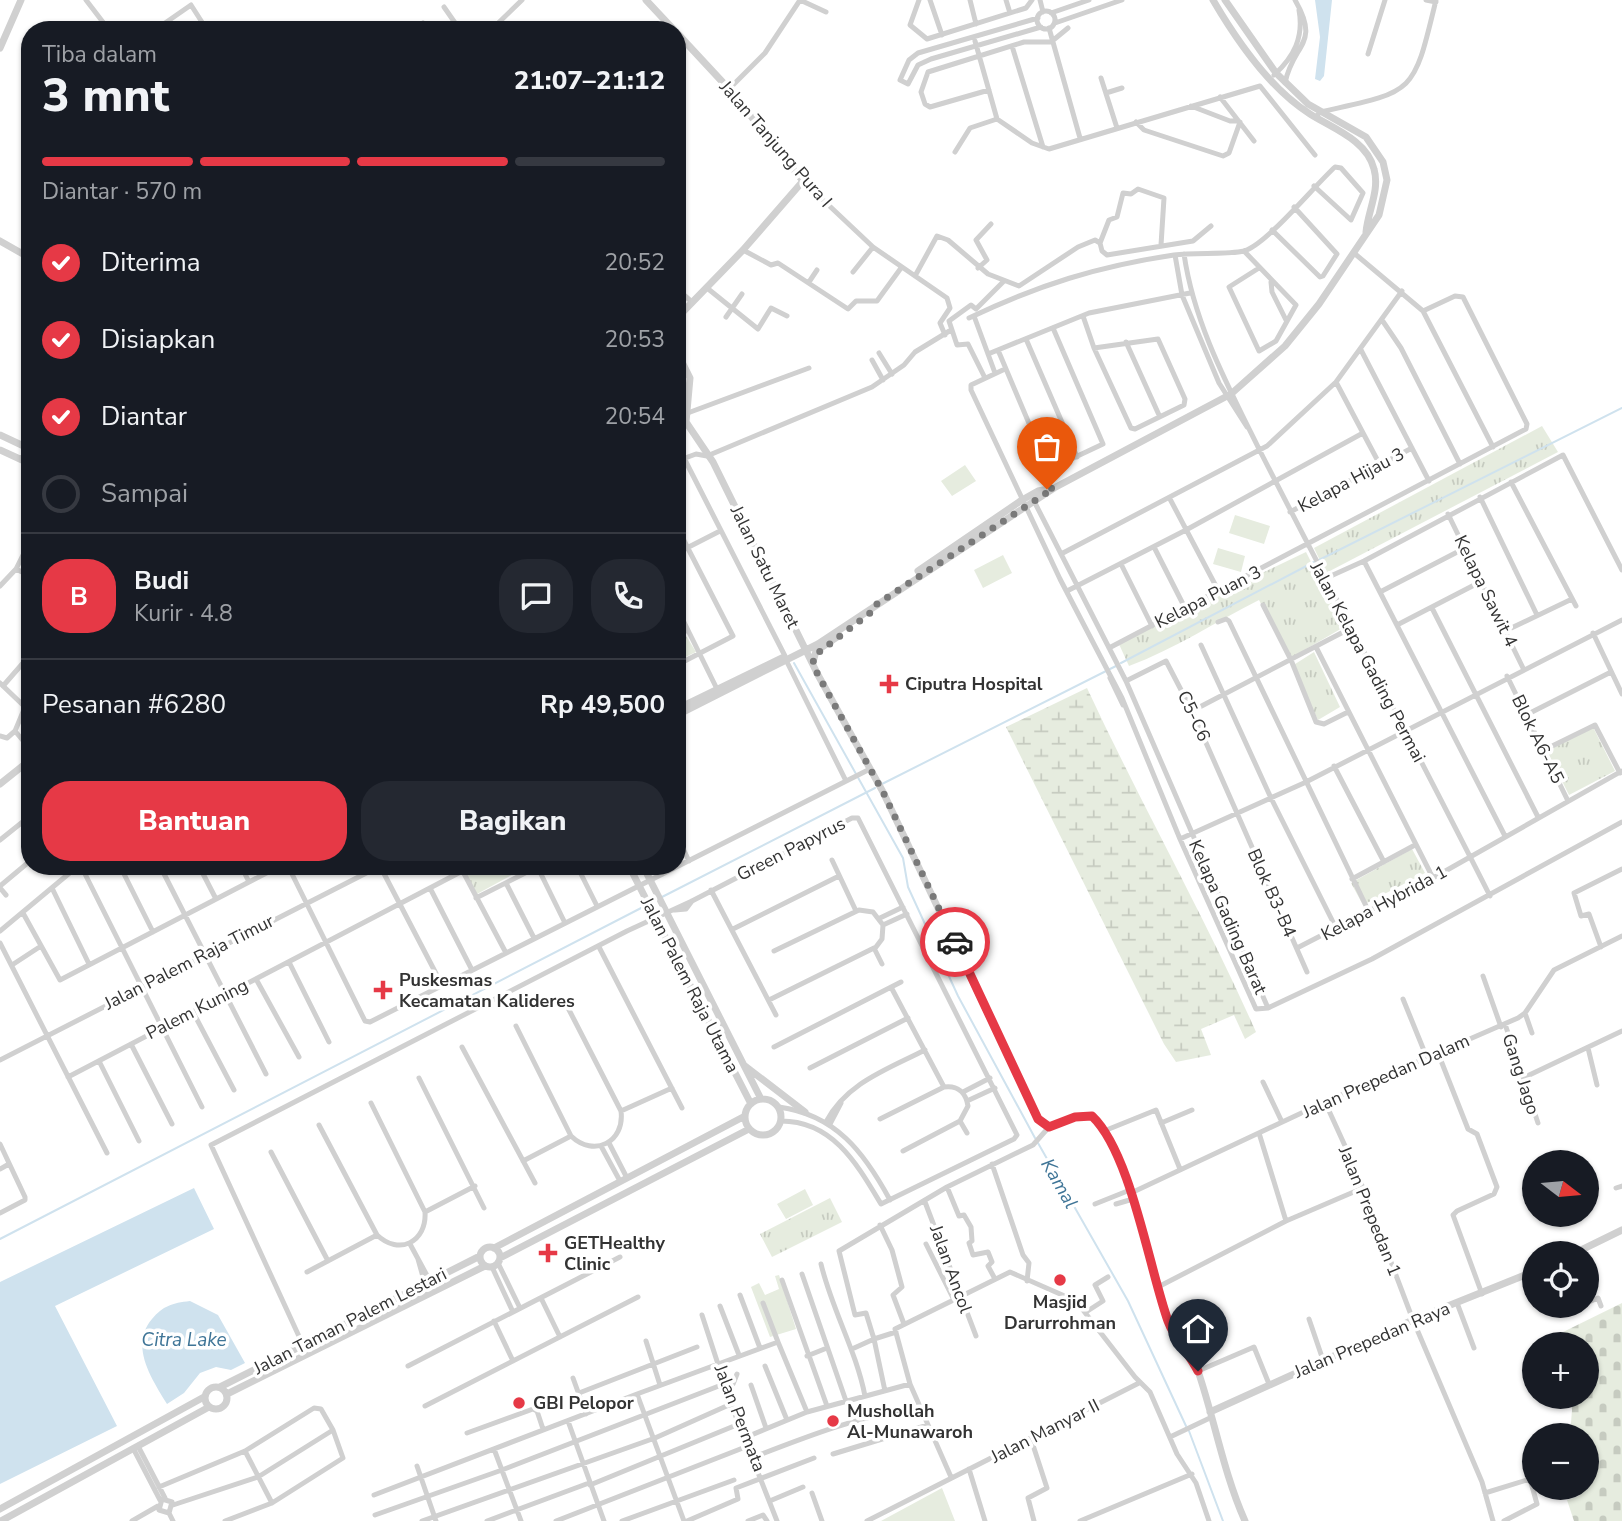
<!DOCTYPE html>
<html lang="id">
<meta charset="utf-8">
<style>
body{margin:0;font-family:"Nunito Sans",sans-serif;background:#242831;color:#f1f3f6;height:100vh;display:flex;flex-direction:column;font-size:26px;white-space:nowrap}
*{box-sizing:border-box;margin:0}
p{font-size:23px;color:#9ea1a6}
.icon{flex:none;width:38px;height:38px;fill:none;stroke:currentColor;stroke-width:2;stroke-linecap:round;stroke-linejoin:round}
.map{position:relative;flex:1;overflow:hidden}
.panel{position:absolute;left:21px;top:21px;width:665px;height:854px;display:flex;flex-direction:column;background:#171b24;border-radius:28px;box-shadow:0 2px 5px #0004}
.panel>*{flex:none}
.needle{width:46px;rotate:106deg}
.controls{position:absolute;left:1522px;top:1150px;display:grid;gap:14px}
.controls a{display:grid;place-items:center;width:77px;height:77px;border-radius:50%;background:#171b24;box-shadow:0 2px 5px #0004;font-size:35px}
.pin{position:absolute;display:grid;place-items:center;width:60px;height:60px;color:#fff;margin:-72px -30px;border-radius:50% 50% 50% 0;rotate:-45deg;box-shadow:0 0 7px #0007}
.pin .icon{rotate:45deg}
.courier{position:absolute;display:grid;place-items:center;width:70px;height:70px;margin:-35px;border:5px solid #e63946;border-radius:50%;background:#fff;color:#222;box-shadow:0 2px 9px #0007}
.summary em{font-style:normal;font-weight:800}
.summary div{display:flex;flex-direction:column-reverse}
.summary{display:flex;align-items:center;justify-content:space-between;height:119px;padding:0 21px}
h1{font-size:46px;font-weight:800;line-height:52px}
.bar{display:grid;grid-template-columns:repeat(4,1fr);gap:10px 7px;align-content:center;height:84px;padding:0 21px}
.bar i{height:9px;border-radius:5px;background:#363941}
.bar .selected{background:#e63946}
.bar p{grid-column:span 4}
.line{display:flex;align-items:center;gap:18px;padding:0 21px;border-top:2px solid #363941}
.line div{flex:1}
.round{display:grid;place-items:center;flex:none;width:74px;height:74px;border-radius:28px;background:#242831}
ol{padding:0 21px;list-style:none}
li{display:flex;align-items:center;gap:21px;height:77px}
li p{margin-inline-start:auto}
li .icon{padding:7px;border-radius:50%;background:#e63946;color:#fff;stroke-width:4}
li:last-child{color:#9ea1a6}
li i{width:38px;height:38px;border:4px solid #363941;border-radius:50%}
.button{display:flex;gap:14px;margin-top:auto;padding:14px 21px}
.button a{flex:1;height:80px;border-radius:28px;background:#e63946;color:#fff;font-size:28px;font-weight:800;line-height:80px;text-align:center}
.button a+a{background:#242831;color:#f1f3f6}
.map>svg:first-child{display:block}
.green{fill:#e6ecdf}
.wetland{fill:url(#wetland-marsh)}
.cemetery{fill:url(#cemetery-stones)}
.park{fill:url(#park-tufts)}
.water{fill:#cfe2ee}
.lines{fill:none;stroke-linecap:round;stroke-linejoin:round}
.stream{stroke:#cfe2ee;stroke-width:2}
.minor{stroke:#d0d0d0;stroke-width:5}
.tertiary{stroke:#d0d0d0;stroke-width:7}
.done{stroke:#7a7a7a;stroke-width:7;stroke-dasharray:0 12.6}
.route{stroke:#e63946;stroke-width:9}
.poi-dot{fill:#e63946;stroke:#fff;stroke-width:2.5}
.labels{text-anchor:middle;stroke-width:7;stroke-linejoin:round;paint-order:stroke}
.street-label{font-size:18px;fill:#333;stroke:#fff}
.poi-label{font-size:18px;font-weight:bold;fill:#333;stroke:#fff;text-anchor:start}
.water-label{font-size:19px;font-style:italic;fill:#3f7597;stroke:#fff}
</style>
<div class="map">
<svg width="1622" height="1521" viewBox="0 0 1622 1521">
<defs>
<pattern id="wetland-marsh" width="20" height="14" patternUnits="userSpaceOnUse" patternTransform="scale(1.75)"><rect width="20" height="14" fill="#e6ecdf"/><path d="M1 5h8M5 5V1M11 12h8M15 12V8" fill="none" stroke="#c6cbc0"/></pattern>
<pattern id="cemetery-stones" width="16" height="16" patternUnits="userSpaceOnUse" patternTransform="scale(1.75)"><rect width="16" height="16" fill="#e6ecdf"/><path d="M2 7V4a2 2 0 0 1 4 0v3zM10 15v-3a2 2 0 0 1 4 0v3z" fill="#c6cbc0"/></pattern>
<pattern id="park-tufts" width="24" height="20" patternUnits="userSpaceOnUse" patternTransform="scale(1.75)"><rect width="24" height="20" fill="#e6ecdf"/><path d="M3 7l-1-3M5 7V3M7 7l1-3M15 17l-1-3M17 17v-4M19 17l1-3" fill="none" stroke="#c6cbc0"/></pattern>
</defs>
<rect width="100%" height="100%" fill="#fff"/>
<!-- green -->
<path class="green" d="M965,465L976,481L952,496L941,481Z
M1235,515L1270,526L1264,544L1229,533Z
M1218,548L1245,556L1241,572L1213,564Z
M1003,555L1012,573L983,588L974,570Z
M805,1189L813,1205L786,1219L777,1204Z
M779,1275L796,1329L770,1337L751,1287L759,1283L765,1295L779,1289L775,1276Z
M942,1488L955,1521H881Z"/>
<!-- wetland -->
<path class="wetland" d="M1087,688C1141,804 1204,915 1256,1032L1245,1039L1234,1015L1201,1029L1211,1055L1176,1062L1164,1044L1006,727Z"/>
<!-- cemetery -->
<path class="cemetery" d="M1622,1303V1521H1574L1567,1500L1579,1496V1488H1587V1435H1570L1572,1410L1570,1397L1587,1396V1344H1559L1557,1335Z"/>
<!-- park -->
<path class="park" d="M1542,426L1558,452L1326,573L1314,548Z
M1306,552L1344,627L1289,659L1259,600C1215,622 1175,649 1129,666L1118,642Z
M685,634L696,652L677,661V638Z
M1314,652L1340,707L1318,720L1292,666Z
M1593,727L1615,771L1569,795L1547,751Z
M1412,849L1425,873L1363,905L1351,883Z
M479,866H528L477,894L466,873Z
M830,1198L842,1222L772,1257L760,1234Z"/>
<!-- water -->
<path class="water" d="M1315,0H1332L1324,76L1320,81L1315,79L1320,37Z
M194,1188L214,1229L55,1306L117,1426L0,1484V1282Z
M190,1301L218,1315L245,1363L231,1370L216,1367L200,1373L184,1393L167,1404C152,1379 129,1346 152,1319C163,1306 172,1303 190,1301Z"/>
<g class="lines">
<!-- stream -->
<path class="stream" d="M1319,560L1622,408
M794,663L903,858L908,887L958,996L1035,1138
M1121,663L1314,562
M880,785L1116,666
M662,897L875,788
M1038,1143L1128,1301L1186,1426
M0,1239L645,906
M1189,1431L1223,1521"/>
<!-- minor -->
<path class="minor" d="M86,0L109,30
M800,0L826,12
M919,0L910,25L927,39L1026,8L1032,0
M930,0L942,35
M970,0L976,24
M1006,0L1010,13
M1040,0L1043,12
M1426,0L1436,2
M444,7L460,30
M1037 20a9 9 0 1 1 18 0a9 9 0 1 1-18 0Z
M1051,13L1089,0
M1038,18L918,53L909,60L900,80L908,84L918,65L931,59L1041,27
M423,23L429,30
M1055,23L1122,0
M1049,28L1080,138
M155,30L191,5L207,30
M491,30L522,0
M975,41L997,119
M1012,46L1043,147
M1368,54L1385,0
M1274,75C1294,57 1304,37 1299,10
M1101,78L1117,128
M1285,83C1293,43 1321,45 1295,0
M729,89L765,53L800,0
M989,90L930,107L925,104L921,92L928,72L1024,42H1051L1068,28
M1106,93L1122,88
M1220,97L1254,141
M1191,106L1230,121H1238
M1316,117L1320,112C1416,91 1413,95 1436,0
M1136,122L1144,130L1223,156L1229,153L1240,122
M955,152L970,128L997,119L1032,143L1049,149L1260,86L1315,155
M803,181L873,247L947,298L950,308L940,323L945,335
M1272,230L1320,277L1323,276L1337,254L1294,207
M1161,245L1164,198L1138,189L1131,194L1123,193L1117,217L1109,220L1100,243L1102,251L1107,255L1193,241L1211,226
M743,250L771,265L778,263L848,309L856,301H877L901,268
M1244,251L1296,305L1276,341L1259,351L1229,287L1259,268
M1354,253L1423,311L1493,447
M1184,254C1194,324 1229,388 1260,451C1336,600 1415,747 1490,896
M1175,255L1182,295L1219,383L1247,427
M978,268L987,260L976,240L991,224
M853,272L873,247
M915,276L937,236L948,240L988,274L1019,286L1078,247L1095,240L1100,243
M809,282L817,270
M1271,282L1272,292L1286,320
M707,288L758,329L771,308L787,316
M677,289L692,302
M974,316L995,373
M1083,316L1094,348L1131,428L1135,429L1184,405L1185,399L1158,339L1094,348
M726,317L742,294
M969,318C1038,285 1099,266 1174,255C1194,252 1227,255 1244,251C1266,245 1315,185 1335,167L1341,168L1363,193L1351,220L1314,186
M1382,320L1401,348L1460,464
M1026,339L1077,457
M1126,342L1159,415
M998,350L1047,466L1052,468L1103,444L1053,328
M1361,350L1429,481
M879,353L892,374
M988,354L1089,313L1190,293
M872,360L883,380
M1005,369L971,385V390L1060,579L1122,698L1180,839L1256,1009L1268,1008L1372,959L1622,822
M985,378L968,344L957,345L949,321L971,305L976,309L1004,281
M1336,382L1380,465
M685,414L809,368
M684,458L785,656
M677,461L696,454L707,456L872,387L904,365L915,352L951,330
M1511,482L1576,606
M1480,497L1537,615
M1170,499L1218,590
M1035,503L1126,681L1268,1008
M1290,512L1412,448
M1448,514L1523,668
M677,527L733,636L677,665
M1154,547L1185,608
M677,553L720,531
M1061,554L1267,446L1336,382L1402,291
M1364,561L1505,836
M1121,564L1152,626
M16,569L30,541
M1324,579L1364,561L1563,455L1622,570
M0,586L16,569L30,576
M1067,591L1186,530L1363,433
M1380,592L1465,548
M1263,605L1291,660L1316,722L1324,724L1348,712
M677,608L717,689
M1432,608L1538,817
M1218,622L1226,619L1229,621L1369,912
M1397,625L1482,581
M1505,631L1572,599
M1593,633L1622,694
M677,635L687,630
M1201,645L1271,798L1337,930
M1316,647L1433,878
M1109,648L1526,429L1527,424L1463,297L1455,296L1423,311
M786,660L846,781
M1507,676L1568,801
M1110,678L1123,705
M1126,681L1166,661L1192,711L1307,972
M0,683L25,707L15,731L7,738L0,736
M3,686L30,655
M1192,711L1351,628
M1526,715L1611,672
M15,731L30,749
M1544,750L1595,725L1620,773
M1334,766L1384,862
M677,836L689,861
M1180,839L1304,783L1622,620
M0,840L30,816
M832,860L856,911
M81,866L202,1107
M120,866L153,932
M160,866L266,1074
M199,866L216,899
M241,866L249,882
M288,866L365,1021L370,1022L870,769
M380,866L442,985
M460,866L506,953
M537,866L565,923
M577,866L597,906
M1352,879L1415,845
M506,883L534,938
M0,886L30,861
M0,888L6,895
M52,888L89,964
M430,888L472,970
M711,890L776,1015
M476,898L537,867
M675,910L686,909L692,901
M23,913L60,980L280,866
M880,918L903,907
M883,925L907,914
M733,929L839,876
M0,931L78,866
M0,943L107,1153
M599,947L682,1108
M1601,947L1589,914L1581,916L1574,893L1622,869
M874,948L882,964
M1297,948L1433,878L1622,771
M289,962L329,1042
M12,965L41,946
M1483,976L1501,1027
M256,979L299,1057
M891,987L944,1087
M1403,999L1427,1058
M769,1000L876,947L882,939L883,925L873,912L859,910L774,951
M193,1012L234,1090
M1525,1013L1532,1033
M1505,1024L1538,1123
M516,1026L571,1136C594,1158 625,1142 621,1111L565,1002
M131,1044L172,1124
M462,1047L535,1183
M774,1047L901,982
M1588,1048L1597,1085
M1438,1053L1468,1129L1477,1134L1497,1187L1494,1194L1457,1211L1453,1215L1482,1294
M0,1060L380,866
M99,1061L139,1141
M810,1068L908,1018
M68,1077L472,866
M419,1078L484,1208
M1523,1078L1622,1031
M1263,1082L1282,1122
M963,1092L990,1078
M967,1101L995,1088
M1325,1102L1356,1170L1413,1320L1482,1482L1493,1521
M779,1107C836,1115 864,1152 890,1200
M621,1111L672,1088
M880,1119L944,1087C958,1085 966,1093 968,1106L960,1121L903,1151
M960,1121L967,1133
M826,1122C846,1083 888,1069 925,1050
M1161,1123L1192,1110
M830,1124L841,1103
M319,1125L377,1235C399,1256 427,1242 425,1212L371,1103
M1104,1131L1156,1110L1180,1169
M1259,1133L1286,1221
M609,1143L627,1178
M0,1144L25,1197V1200L0,1213
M601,1146L620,1181
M271,1152L328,1261
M523,1161L571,1136
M992,1164L1023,1255L1029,1263L1027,1281
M0,1169L9,1164
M947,1187L959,1216L964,1215L971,1227L972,1241L969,1243L973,1255L988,1252L992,1262L988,1266L995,1279
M1616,1188L1622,1186
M1131,1193L1325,1102L1518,1018L1525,1013L1554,970L1622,936
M925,1202L976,1336
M1095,1204L1130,1190
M1116,1204L1133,1199
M425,1212L475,1186
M880,1225L892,1250L902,1287L893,1295L904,1324
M410,1244L430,1281
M926,1244L954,1300
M418,1259L425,1284
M498,1263L520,1308
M821,1264C832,1310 856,1350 865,1396
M492,1267L513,1312
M307,1272L377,1235
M802,1274L846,1401
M782,1280L827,1406
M1158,1287L1286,1221L1363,1188
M740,1295L760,1348
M541,1298L560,1337
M1587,1298L1591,1301L1598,1298L1601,1306
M763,1303L778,1342
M1457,1303L1474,1348
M720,1306L739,1355
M1086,1312L1103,1301L1095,1285L1108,1277
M702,1315L731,1404L777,1521
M1309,1319L1323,1360
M494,1321L513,1361
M646,1341L660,1385
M303,1345L211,1145L627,931L692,901L852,818H858L1017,1135L1014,1139L881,1204C857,1164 833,1121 781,1121
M852,1349L874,1339L866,1313L855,1315L839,1251L947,1187L1033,1145L1049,1127
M1188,1353L1220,1336
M807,1356L827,1348
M408,1366L620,1257
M765,1366L787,1420
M1198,1371L1254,1347L1269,1384
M573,1378L586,1414
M751,1385L766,1428
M726,1389L733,1384L737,1374
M885,1391L874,1339L896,1332
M579,1393L697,1347
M637,1394L778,1342L807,1412
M425,1406L638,1297
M568,1421L604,1521
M467,1433L533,1409L537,1411L543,1429
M1170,1437L1212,1417
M744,1438L807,1412L910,1384
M1031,1439L1047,1488L1028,1498L1034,1521
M138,1446L165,1498
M133,1448L160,1500
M494,1449L521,1521
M245,1451L272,1503
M833,1454L928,1425
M754,1457C808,1436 862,1415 920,1407
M417,1466L436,1521
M969,1469L985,1521
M951,1477L910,1384L895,1329L1010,1272L1076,1301L1135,1377L1150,1392L1177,1454L1196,1483L1209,1521
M590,1485L739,1424
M159,1487L245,1451L314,1408L321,1409L333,1430L343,1458L272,1503L225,1521
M812,1493L822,1521
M1485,1493L1530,1479L1537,1504L1504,1521
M374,1495L637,1394L684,1521
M772,1500L803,1487
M173,1505L258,1477L333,1430
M169,1513L172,1502L162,1499L159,1510L169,1513L173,1521
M375,1515L502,1470L724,1384
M132,1521L158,1506
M422,1521L655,1438L731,1404
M487,1521L589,1483
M556,1521L748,1446
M622,1521L734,1480
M687,1521L738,1499L736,1488L814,1458
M748,1521L763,1515L767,1521
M867,1521L1139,1383
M1080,1521L1192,1474"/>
<!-- tertiary -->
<path class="tertiary" d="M646,0L674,30
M1213,0C1237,41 1270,89 1310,114C1332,128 1367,140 1374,169C1380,190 1368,211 1366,232
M677,33L729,89L803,181L743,250L677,318
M0,48L21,0
M0,241L30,258
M677,352L690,378L686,422L713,462L818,675L883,792L1038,1119L1049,1127L1075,1117L1092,1116C1131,1154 1149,1266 1168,1319C1175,1340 1192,1353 1199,1374C1215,1422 1224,1474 1245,1521
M0,435L30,449
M0,450L22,460L29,449
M918,571L1022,500L1038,491L1054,488
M813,662L816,651L837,637
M677,709L782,658
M677,715L818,644L1054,488L1231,394L1285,346L1319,304L1379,215L1387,180L1383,162L1366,137L1308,104L1276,73L1225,0
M0,784L30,760
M629,866L751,1104
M643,866L761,1099
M745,1066L805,1112
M745 1117a18 18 0 1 1 36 0a18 18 0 1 1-36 0Z
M480 1257a10 10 0 1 1 20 0a10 10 0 1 1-20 0Z
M494,1248L745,1116
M1575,1253L1622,1230
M500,1258L749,1129
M205 1398a11 11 0 1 1 22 0a11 11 0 1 1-22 0Z
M220,1387L480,1256
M227,1394L485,1266
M1210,1412L1413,1320L1535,1271
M0,1509L204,1397
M1,1521L209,1407"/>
</g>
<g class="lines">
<!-- done -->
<path class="done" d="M955,942L883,792L818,675L813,664L814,656L870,613L871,608L1054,488L1047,489"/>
<!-- route -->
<path class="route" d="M955,942L1038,1119L1049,1127L1075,1117L1092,1116C1131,1153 1149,1268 1168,1321C1175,1340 1189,1353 1198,1371"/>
</g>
<!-- markers -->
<g class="poi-dot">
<path d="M885.5 673.5h7v7h7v7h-7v7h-7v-7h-7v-7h7z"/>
<path d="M379.5 979.5h7v7h7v7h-7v7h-7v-7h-7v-7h7z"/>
<path d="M544.5 1242.5h7v7h7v7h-7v7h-7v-7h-7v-7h7z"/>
<circle cx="1060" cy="1280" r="7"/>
<circle cx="519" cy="1403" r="7"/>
<circle cx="833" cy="1421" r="7"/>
</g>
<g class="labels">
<!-- street labels -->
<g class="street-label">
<text transform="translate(776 144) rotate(49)" y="6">Jalan Tanjung Pura I</text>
<text transform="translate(1351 480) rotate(-28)" y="6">Kelapa Hijau 3</text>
<text transform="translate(765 567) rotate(64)" y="6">Jalan Satu Maret</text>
<text transform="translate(1486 591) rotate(64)" y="6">Kelapa Sawit 4</text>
<text transform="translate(1208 597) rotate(-27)" y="6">Kelapa Puan 3</text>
<text transform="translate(1368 662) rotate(62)" y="6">Jalan Kelapa Gading Permai</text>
<text transform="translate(1194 716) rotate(65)" y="6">C5-C6</text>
<text transform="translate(1538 739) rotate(64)" y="6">Blok A6-A5</text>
<text transform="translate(791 849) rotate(-27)" y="6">Green Papyrus</text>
<text transform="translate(1272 893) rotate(66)" y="6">Blok B3-B4</text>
<text transform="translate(1384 903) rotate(-28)" y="6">Kelapa Hybrida 1</text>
<text transform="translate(1228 917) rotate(66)" y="6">Kelapa Gading Barat</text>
<text transform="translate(189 962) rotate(-27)" y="6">Jalan Palem Raja Timur</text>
<text transform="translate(690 985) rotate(63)" y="6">Jalan Palem Raja Utama</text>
<text transform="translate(197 1009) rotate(-27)" y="6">Palem Kuning</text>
<text transform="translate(1521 1074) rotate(72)" y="6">Gang Jago</text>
<text transform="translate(1386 1076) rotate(-24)" y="6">Jalan Prepedan Dalam</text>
<text transform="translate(1370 1211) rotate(68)" y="6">Jalan Prepedan 1</text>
<text transform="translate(951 1269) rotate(70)" y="6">Jalan Ancol</text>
<text transform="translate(350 1321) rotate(-27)" y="6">Jalan Taman Palem Lestari</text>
<text transform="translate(1372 1340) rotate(-23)" y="6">Jalan Prepedan Raya</text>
<text transform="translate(740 1418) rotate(69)" y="6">Jalan Permata</text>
<text transform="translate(1045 1431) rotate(-27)" y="6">Jalan Manyar II</text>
</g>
<!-- poi labels -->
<g class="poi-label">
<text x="905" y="690">Ciputra Hospital</text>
<text x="399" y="986">Puskesmas<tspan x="399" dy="21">Kecamatan Kalideres</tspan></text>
<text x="564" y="1249">GETHealthy<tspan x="564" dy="21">Clinic</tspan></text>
<text x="1060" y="1308" text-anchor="middle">Masjid<tspan x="1060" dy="21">Darurrohman</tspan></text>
<text x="533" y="1409">GBI Pelopor</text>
<text x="847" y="1417">Mushollah<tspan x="847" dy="21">Al-Munawaroh</tspan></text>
</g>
<!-- water labels -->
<g class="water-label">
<text transform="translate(1060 1183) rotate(60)" y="7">Kamal</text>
<text x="184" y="1346">Citra Lake</text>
</g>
</g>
</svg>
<div class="controls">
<a><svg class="needle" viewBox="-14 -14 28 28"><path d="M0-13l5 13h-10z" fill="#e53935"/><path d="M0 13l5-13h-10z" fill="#9ea1a6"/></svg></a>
<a><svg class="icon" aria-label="locate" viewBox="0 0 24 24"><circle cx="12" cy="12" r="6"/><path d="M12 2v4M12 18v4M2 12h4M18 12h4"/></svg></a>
<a>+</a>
<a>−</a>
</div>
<div class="pin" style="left:1047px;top:489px;background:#ea580c"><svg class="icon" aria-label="bag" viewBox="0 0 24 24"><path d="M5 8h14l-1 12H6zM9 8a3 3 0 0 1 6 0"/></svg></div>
<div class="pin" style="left:1198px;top:1371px;background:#1f2937"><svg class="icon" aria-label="home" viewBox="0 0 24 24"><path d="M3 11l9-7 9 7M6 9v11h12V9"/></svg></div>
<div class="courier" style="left:955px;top:942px"><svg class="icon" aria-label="car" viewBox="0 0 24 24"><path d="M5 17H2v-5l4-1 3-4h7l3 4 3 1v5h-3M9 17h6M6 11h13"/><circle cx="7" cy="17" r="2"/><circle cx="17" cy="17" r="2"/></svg></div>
<section class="panel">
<div class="summary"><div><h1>3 mnt</h1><p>Tiba dalam</p></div><em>21:07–21:12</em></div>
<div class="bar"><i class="selected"></i><i class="selected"></i><i class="selected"></i><i></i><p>Diantar · 570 m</p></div>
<ol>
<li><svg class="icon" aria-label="check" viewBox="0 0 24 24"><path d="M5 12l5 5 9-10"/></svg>Diterima<p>20:52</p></li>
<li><svg class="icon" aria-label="check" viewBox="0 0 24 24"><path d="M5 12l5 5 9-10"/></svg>Disiapkan<p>20:53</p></li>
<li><svg class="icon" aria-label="check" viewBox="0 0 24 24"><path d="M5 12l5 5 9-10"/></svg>Diantar<p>20:54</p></li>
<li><i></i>Sampai</li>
</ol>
<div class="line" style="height:126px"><b class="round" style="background:#e63946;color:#fff">B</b><div><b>Budi</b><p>Kurir · 4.8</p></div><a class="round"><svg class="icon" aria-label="chat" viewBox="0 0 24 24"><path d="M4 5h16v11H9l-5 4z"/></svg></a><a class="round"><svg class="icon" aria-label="phone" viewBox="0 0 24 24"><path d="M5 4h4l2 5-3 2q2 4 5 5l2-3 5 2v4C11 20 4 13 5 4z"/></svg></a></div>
<div class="line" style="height:91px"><div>Pesanan #6280</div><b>Rp 49,500</b></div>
<div class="button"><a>Bantuan</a><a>Bagikan</a></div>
</section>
</div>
